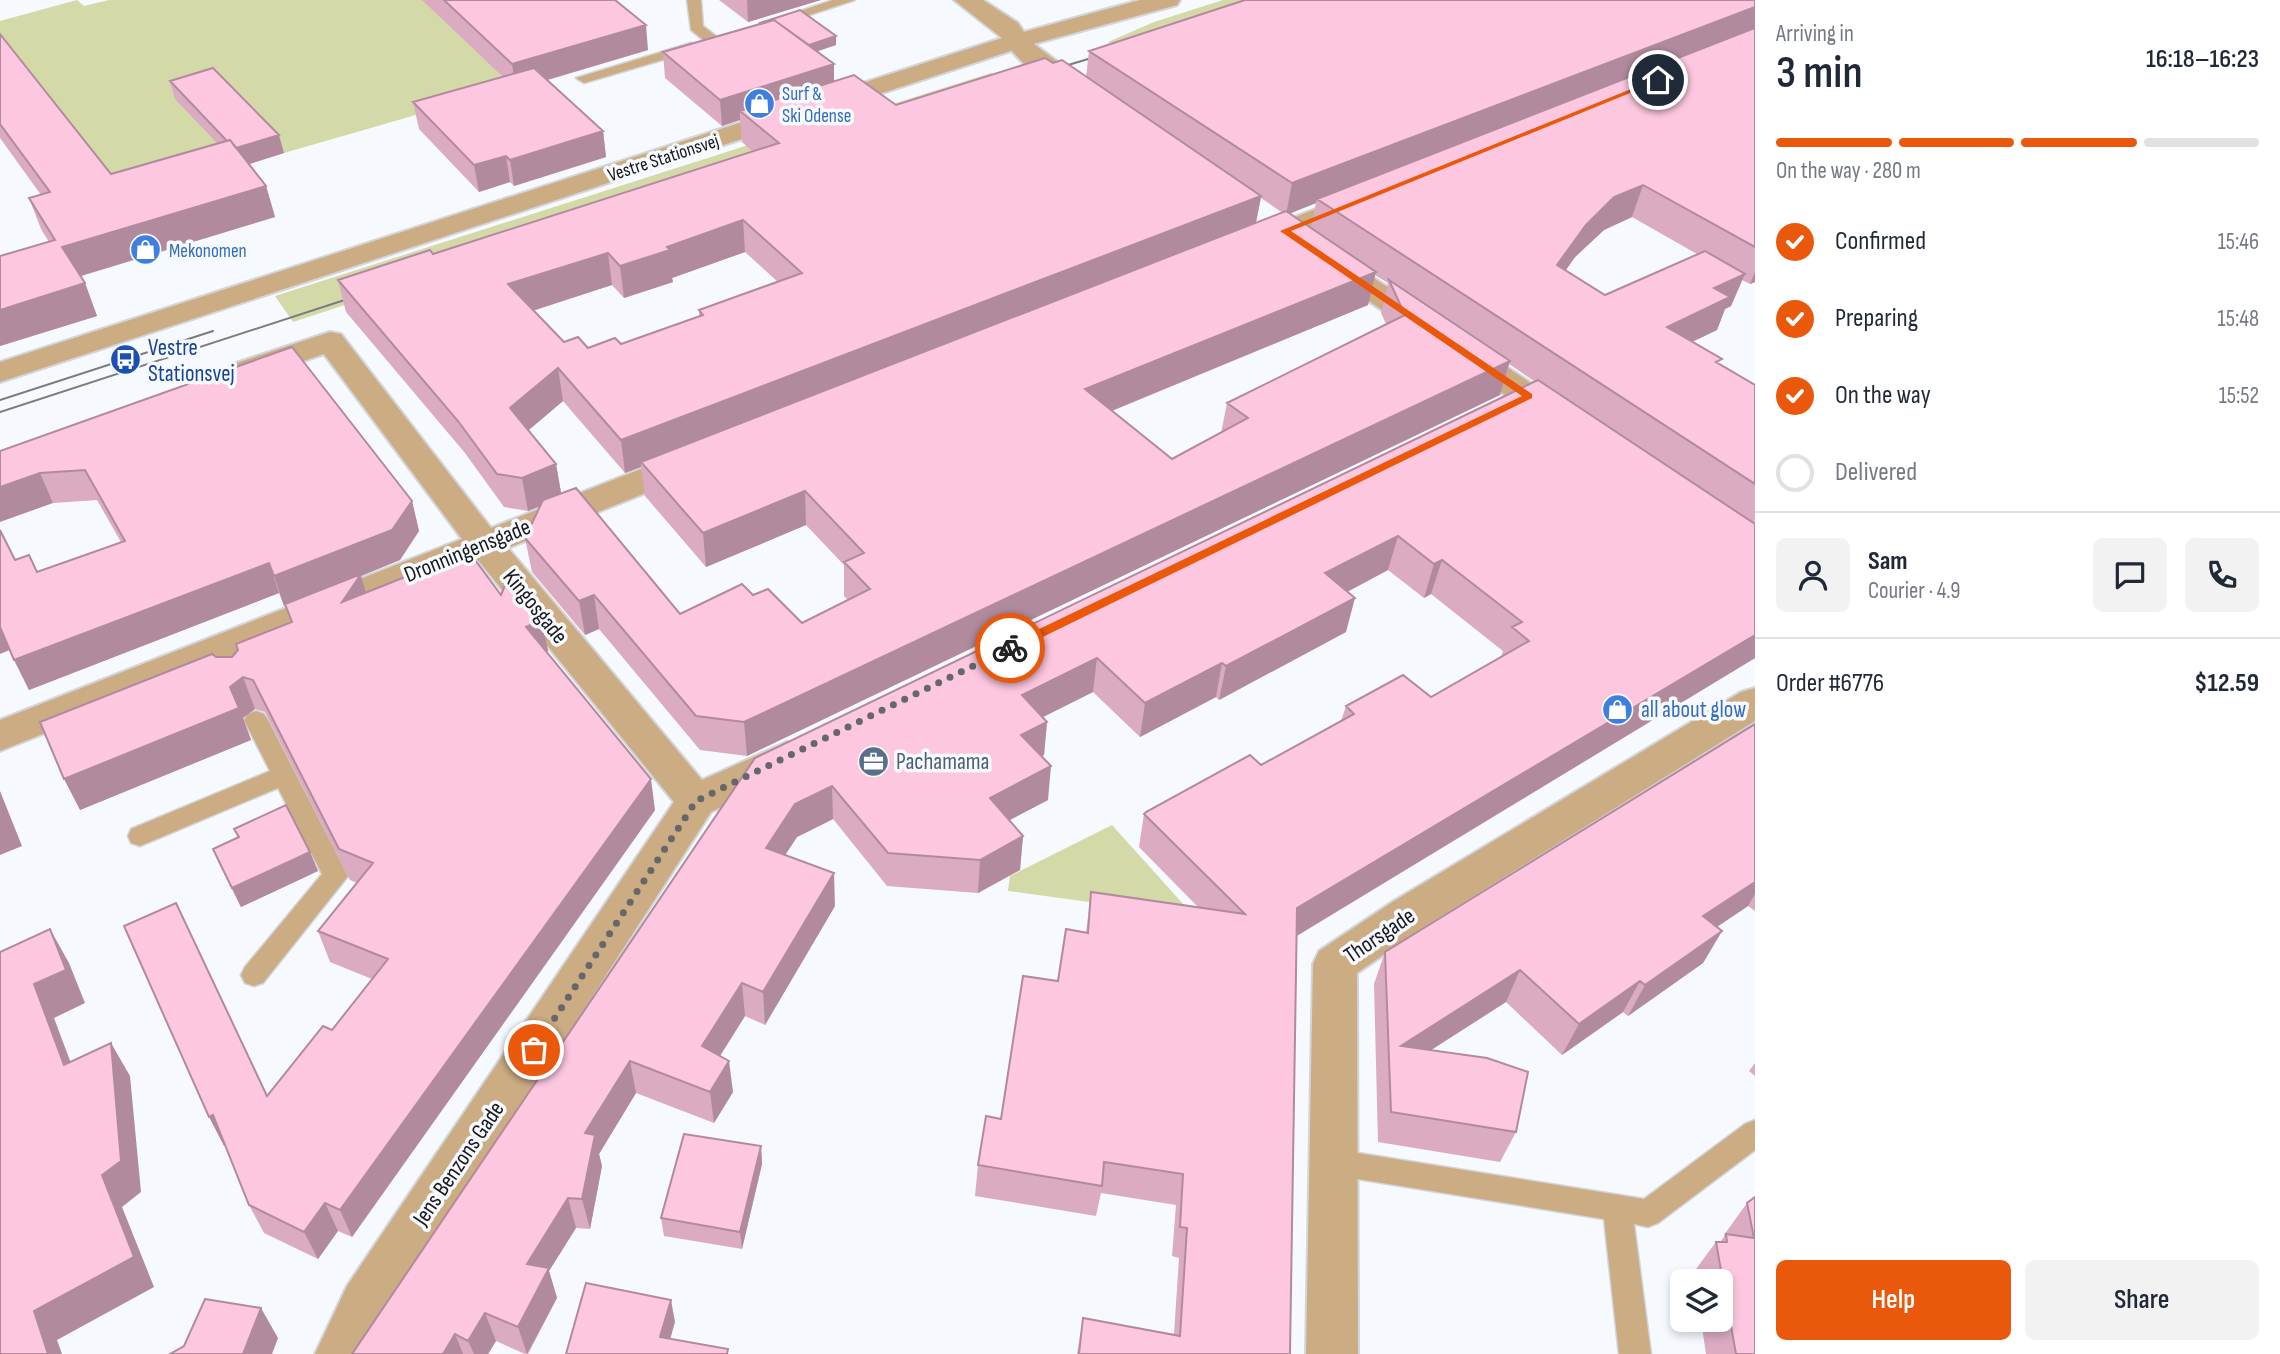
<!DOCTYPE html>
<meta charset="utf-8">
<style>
body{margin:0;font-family:"Sofia Sans Condensed",sans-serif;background:#f2f2f3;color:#1f2937;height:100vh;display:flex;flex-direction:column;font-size:26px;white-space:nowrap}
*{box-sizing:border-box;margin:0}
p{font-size:23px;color:#747a83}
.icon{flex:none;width:38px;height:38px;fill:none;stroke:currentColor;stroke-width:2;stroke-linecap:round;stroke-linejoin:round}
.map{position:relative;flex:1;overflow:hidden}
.panel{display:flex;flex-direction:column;background:#fff;width:525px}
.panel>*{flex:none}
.buttons{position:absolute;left:1670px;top:1269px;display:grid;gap:14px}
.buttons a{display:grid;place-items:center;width:63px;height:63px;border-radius:10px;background:#fff;box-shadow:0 4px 10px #0003;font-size:35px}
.pin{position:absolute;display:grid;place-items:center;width:60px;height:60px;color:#fff;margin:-30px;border:4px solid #fff;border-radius:50%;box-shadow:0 2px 7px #0007}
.courier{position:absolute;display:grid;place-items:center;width:70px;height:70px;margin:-35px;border:5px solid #ea580c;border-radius:50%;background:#fff;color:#222;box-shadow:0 2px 9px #0007}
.head em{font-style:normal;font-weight:600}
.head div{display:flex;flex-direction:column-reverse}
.head{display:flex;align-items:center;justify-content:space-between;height:119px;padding:0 21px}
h1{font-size:46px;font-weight:600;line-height:52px}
.bar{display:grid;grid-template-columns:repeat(4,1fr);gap:10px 7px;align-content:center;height:84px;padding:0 21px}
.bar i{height:9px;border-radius:5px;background:#e0e1e3}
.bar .current{background:#ea580c}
.bar p{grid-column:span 4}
.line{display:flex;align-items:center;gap:18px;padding:0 21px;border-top:2px solid #e0e1e3}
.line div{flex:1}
.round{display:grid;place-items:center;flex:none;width:74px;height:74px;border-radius:10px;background:#f2f2f3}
ol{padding:0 21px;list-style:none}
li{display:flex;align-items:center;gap:21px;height:77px}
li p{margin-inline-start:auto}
li .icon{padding:7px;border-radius:50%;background:#ea580c;color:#fff;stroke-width:4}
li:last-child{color:#747a83}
li i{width:38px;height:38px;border:4px solid #e0e1e3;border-radius:50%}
.action{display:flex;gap:14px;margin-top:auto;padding:14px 21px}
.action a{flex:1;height:80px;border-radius:10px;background:#ea580c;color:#fff;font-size:28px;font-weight:600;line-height:80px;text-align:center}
.action a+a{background:#f2f2f3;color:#1f2937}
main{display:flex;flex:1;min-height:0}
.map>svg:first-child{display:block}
.green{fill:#d4d9a8}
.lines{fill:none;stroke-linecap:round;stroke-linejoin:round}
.service-casing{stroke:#d2d5da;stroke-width:3}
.minor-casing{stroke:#d2d5da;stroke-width:4}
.tertiary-casing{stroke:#d2d5da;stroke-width:4}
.service{fill:#cbac83;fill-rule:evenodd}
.minor{fill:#cbac83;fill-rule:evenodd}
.tertiary{fill:#cbac83;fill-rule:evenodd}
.tram{stroke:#7a7c80;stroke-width:2}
.wall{fill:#daabc1;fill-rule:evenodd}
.shaded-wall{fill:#b18b9d}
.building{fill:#fdc7e0;stroke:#b18b9d;stroke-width:2;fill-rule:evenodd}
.route{fill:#ea580c}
.done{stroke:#65676a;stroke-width:7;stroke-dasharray:0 12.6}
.labels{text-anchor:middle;stroke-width:7;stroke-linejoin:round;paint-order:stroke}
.far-shop-label{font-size:19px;fill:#366cbe;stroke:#f6f9fe;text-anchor:start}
.far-street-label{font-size:19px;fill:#17181a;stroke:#f6f9fe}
.transit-label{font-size:23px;fill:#164399;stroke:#f6f9fe;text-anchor:start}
.street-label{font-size:23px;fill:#17181a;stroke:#f6f9fe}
.shop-label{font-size:23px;fill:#366cbe;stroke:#f6f9fe;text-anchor:start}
.service-label{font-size:23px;fill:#4e5e75;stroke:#f6f9fe;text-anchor:start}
</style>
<main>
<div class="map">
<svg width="1755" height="1354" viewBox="0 0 1755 1354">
<rect width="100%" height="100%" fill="#f6f9fe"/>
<!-- green -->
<path class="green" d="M77,0L84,6L109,0H507L499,73L513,87L284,153L218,86L240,167L116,198L0,50V21Z
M1223,0H1284L1125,52L1108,42L1154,22Z
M991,73L1012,87L293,322L275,296L761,141L861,114Z
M1112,825L1184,905L1170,913L1008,891L1010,876Z"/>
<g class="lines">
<defs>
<path id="service" d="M687,0H701L703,26L717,37V43H707L691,30Z
M833,0H855L779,25H769L767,22Z
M691,43L696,44V50L584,83L576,78Z
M256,711L264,714L268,720L348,876L263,983L254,986L245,983L241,975L245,967L322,874L278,788L140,846L131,843L128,836L131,829L270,771L244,720L248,714Z
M1755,1120V1150L1658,1223L1648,1227L1634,1224L1651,1354H1619L1604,1219L1333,1175L1323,1171L1319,1162L1323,1153L1333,1149L1644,1199L1745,1124Z"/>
<path id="minor" d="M1017,33C1026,36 1075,76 1087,85L1091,91L1087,97C1063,103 1018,61 1004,41L1008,36Z
M1362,191L1372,194L1376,200L1372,206L1266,248L1256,251L1246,248L1241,242L1246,236Z
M1328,251L1338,254L1574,412L1579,419L1574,426L1562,429L1550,426L1318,266L1313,260L1318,254Z
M330,332L341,334L491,528L679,454L691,451L703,454L708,462L703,470L508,548L702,780L787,742L801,746L807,757L801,768L711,812L383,1322L368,1354H315L347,1286L674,802L478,560L0,751V720L462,539L324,354L247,380L236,377L231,370L236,363Z
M1755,688V721L1424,927L1357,973L1358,1354H1306L1313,964L1319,951L1394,901L1741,692Z"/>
<path id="tertiary" d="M954,0H983L1018,23L1024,32L1140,0H1180L1177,5L1026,46L0,382V362L1002,38Z"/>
</defs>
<!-- service casing -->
<use href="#service" class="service-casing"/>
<!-- minor casing -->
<use href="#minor" class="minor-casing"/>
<!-- tertiary casing -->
<use href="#tertiary" class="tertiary-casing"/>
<!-- service -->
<use href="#service" class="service"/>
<!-- minor -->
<use href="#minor" class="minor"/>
<!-- tertiary -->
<use href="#tertiary" class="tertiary"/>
<!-- tram -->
<path class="tram" d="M1048,71L1105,54
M0,400L213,331
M0,412L363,294"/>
</g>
<!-- wall -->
<path class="wall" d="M422,0H615L648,50L548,80L603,131L606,157L514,186L510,182L479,192L419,129L413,102L503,77Z
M719,0H821L748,22Z
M1755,0V282L1750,284L1742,280L1731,306L1725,309L1717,330L1692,342L1720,364L1755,385V658L1297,936L1290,1354H1077L1083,1318L1174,1334L1179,1258L1172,1256L1176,1205L1101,1193L1096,1216L975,1196L978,1165L1001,1119L1058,981L1086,933L1091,892L1198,907L1139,847L1144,814L1261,765L1341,721L1346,706L1431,697L1501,657L1503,651L1431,594L1424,598L1388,570L1347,592L1346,632L1219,700L1216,697L1140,737L1093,692L1043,717L1047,722L1044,755L1042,756L1048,800L1009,820L1023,836L1020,870L978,893L887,886L833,819L797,837L785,855L835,906L765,1025L745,1016L720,1056L733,1092L714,1123L636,1093L599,1154L602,1166L590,1229L576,1228L549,1271L557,1298L528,1354H525L496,1341L488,1354H352L755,758L1534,381L1509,364L1500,395L747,756L700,750L599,629L585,635L532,572L525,538L540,506L528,511L504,507L465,453L346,312L338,280L433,254L753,152L742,142L740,120L722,126L665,78L663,52L836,36V45L817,51L834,64V81L896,105L1053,63L1086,77L1089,51ZM1261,198L1283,213L1256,223ZM1316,203L1311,228L1289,214ZM1632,217L1697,254L1605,295L1566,270L1575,257L1604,230ZM745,252L778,282L699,310V316L621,344L588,348L564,342L533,310L612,285L624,298L673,282L672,278ZM1375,275L1388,283L1381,313L1386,324L1227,403L1221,433L1172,459L1112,411L1368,305ZM563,401L625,473L641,467L645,496L706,567L806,525L844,565V596L848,600L802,623L753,595L680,614L561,493L556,464L528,430Z
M0,34L111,174L218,144L175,99L170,81L284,153L249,164L266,186L275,217L81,276L85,283L97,316L0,346V256L49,242L41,229L29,198L41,195L0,138Z
M0,451L412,501L419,531L400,560L361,576L366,593L455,561L501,595L542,620L548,651L546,652L655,810L352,1237L338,1231L318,1259L264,1233L249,1205L225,1145L224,1146L267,1096L332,1030L372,979L330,962L318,931L357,883L350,880L265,712L255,709L243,718L251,740L80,810L216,657H232L291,622L286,605L284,606L279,593L29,690L10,650L15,560L37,572L121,542L97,500L53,503Z
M1755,724V911L1748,906L1717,927L1722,931L1703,963L1628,1016L1623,1012L1562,1055L1506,1002L1431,1050L1516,1132L1500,1162L1378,1142L1374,984L1385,952Z
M234,829L310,852L318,871L241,907L221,868L213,849L238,838Z
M1755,1063V1076L1749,1071Z
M761,1146L762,1164L742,1249L664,1236L661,1218Z
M1755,1197V1354H1706L1701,1320H1720V1281H1694L1693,1273L1716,1242H1720L1724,1237V1235L1747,1203Z"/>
<!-- shaded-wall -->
<path class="shaded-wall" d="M747,0H821L748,22Z
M1755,7V32L1317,199L1316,203L1286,215L1292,183Z
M646,25L648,50L516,89L512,64Z
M836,36V45L795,59V50Z
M834,64V90L740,111V120L722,126L720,100Z
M603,131L606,157L514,186L510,160Z
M279,135L284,153L240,167L234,149Z
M506,156L510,182L479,192L474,165Z
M1643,185L1632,217L1604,230L1575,257L1546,298L1557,265L1586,225L1614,197Z
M266,186L275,217L74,278L62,247Z
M1261,196L1255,227L641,462V467L625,473L621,440Z
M743,220L745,252L672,278L673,282L624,298L620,266L667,247Z
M608,253L612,285L514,317L508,284Z
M1376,272L1368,305L1082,423L1085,389Z
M1755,272V282L1750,284Z
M1745,274L1731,306L1725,309L1717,330L1654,360L1667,327L1714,288Z
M85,283L97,316L0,346V310Z
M1510,361L1500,395L747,756L744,722Z
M558,368L563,401L516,441L510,408Z
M556,464L562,498L528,511L522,478Z
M40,473L53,503L0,522V487Z
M805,491L806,525L706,567L703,533Z
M412,501L419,531L400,560L361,576L370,606L342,602L360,576L284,606L274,576Z
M1398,536L1388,570L1317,608L1325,573Z
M1442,560L1431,594L1424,598L1434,564Z
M269,563L279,593L29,690L14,660Z
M594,595L599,629L585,635L579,601Z
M1355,598L1346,632L1219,700L1226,666Z
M542,620L548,651L532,658L526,627Z
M0,626L12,649L0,654Z
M1755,635V658L1288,941L1297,908Z
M1097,658L1093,692L1019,729L1022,695Z
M1222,663L1216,697L1140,737L1145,703Z
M243,677L255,709L243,718L251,740L80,810L64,779L230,687Z
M1047,722L1044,755L1018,769L1021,735Z
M1051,766L1048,800L987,832L990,798Z
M651,779L655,810L352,1237L340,1210Z
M832,786L833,819L797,837L768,881L766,848L795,804Z
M0,791L22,846L0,855Z
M1023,836L1020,870L978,893L980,860Z
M310,852L318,871L241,907L232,888Z
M834,873L835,906L765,1025L763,992Z
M1755,882V894L1748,906L1685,948L1703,916Z
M50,929L69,963L85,1003L54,1018L84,1098L64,1065L34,984Z
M1722,931L1703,963L1628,1016L1645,985Z
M1520,970L1506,1002L1389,1077L1401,1046Z
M1640,981L1623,1012L1562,1055L1579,1024Z
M742,983L745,1016L706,1078L702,1046Z
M111,1043L130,1076L141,1192L122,1207L154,1287L57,1340L62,1354H48L34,1311L102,1175Z
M630,1061L636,1093L599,1154L602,1166L590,1229L582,1199L585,1133Z
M729,1061L733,1092L714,1123L710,1092Z
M213,1115L228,1143L224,1146L209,1117Z
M761,1146L762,1164L742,1249L740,1232Z
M568,1198L576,1228L549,1271L557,1298L527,1354L518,1327L527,1264Z
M325,1203L338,1231L318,1259L304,1232Z
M671,1300L675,1322L666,1354L660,1337Z
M261,1308L278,1338L272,1354H243Z
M485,1313L496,1341L488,1354H474L468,1341Z
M455,1334L463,1354H443Z"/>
<!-- building -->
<path class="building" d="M444,0H615L646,25L512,64Z
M1245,0H1755V7L1292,183L1089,51Z
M800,10L836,36L809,45L774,20L761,24L760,23Z
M774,20L834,64L720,100L663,52Z
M1755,28V247L1643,185L1614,197L1586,225L1557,265L1605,295L1705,251L1745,274L1714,288L1730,297L1667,327L1722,359L1716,362L1755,385V484L1317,199Z
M0,34L111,174L230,140L266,186L62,247L85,283L0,310V256L55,240L29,198L50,192L0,124Z
M1045,58L1053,63L1062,60L1261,196L621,440L558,368L510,408L556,464L522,478L497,474L458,421L338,280L430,250L433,254L779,143L740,111L854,75L896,105ZM743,220L802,273L699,310L703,315L621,344L615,338L588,348L578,337L564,342L508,284L608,253L620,266L670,250L667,247Z
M213,68L279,135L236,148L230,140L227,141L170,81Z
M534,68L603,131L510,160L506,156L474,165L413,102Z
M1286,211L1376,272L1085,389L1172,459L1248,418L1227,403L1405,315L1389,280L1510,361L744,722L696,716L594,595L579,601L525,538L543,500L576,488L680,614L742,584L753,595L768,589L802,623L870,589L844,562L864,553L805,491L703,533L641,462Z
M292,347L412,501L392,530L274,576L269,563L14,660L0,627V530L15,560L29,555L37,572L125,541L85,470L40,473L0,487V451Z
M1538,380L1755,524V635L1297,908L1290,1354H1079L1083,1318L1180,1336L1187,1228L1180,1227L1183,1174L1104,1162L1102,1186L978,1165L986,1116L1001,1119L1023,976L1058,981L1066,929L1088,933L1091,892L1245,914L1144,814L1146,812L1250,755L1261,765L1354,714L1346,706L1403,675L1431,697L1529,641L1512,627L1522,622L1442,560L1434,564L1398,536L1325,573L1355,598L1226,666L1222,663L1145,703L1097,658L1022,695L1047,722L1021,735L1051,766L990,798L1023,836L980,860L888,853L832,786L795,804L766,848L834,873L763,992L742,983L702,1046L729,1061L710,1092L630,1061L585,1133L595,1135L582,1199L568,1198L527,1264L549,1268L518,1327L485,1313L468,1341L455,1334L443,1354H352L755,758Z
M464,545L501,595L508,578L542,620L526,627L651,779L340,1210L325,1203L304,1232L249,1205L213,1115L209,1117L124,926L176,903L267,1096L323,1026L332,1030L388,959L318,931L373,863L339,849L253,680L243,677L230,687L239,708L64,779L40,722L212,654L216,657H232L238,650L236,644L292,622L285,604L361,574L342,602L453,558L455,561Z
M1755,724V882L1703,916L1722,931L1645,985L1640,981L1579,1024L1520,970L1401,1046L1487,1058L1528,1072L1516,1132L1391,1112L1385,952Z
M286,805L310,852L232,888L213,849L239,837L234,829Z
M50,929L66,970L34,984L64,1065L111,1043L121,1161L102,1175L134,1257L34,1311L48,1354H0V952Z
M684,1134L761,1146L740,1232L661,1218Z
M1755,1197V1354H1736L1716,1242H1727L1726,1234L1754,1238L1747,1203Z
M586,1283L671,1300L660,1337L728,1349L727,1354H566Z
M205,1299L261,1308L243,1354H170L184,1346Z"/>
<!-- route -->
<path class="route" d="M1656,79L1662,80L1291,231L1532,394V398L1014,651H1006V645L1522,396L1280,231Z"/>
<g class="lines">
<!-- done -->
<path class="done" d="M534,1050L696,801L1010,648"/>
</g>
<!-- icons -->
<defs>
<symbol id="shop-disc" viewBox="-11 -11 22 22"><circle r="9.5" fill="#3f7fe0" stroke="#f6f9fe"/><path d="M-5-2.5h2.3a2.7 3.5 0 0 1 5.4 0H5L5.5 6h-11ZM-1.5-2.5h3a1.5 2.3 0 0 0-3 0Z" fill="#fff"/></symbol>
<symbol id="bus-disc" viewBox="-11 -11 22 22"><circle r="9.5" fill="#1a4fb4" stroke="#f6f9fe"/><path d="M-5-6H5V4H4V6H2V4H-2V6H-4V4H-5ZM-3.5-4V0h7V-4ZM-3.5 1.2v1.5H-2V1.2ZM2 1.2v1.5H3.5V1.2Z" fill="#fff"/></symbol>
<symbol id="office-disc" viewBox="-11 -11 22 22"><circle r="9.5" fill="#5c6f8a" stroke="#f6f9fe"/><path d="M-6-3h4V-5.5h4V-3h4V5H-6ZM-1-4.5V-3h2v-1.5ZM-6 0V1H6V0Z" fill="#fff"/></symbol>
</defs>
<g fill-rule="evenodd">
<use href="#shop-disc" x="742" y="86" width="35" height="35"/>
<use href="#shop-disc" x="128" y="232" width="35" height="35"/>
<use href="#bus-disc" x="108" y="342" width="35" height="35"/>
<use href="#shop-disc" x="1600" y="692" width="35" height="35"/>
<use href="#office-disc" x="856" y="744" width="35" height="35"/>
</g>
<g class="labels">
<!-- far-shop labels -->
<g class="far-shop-label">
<text x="782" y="100">Surf &amp;<tspan x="782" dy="22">Ski Odense</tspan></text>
<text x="169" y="257">Mekonomen</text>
</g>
<!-- far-street labels -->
<g class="far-street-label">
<text transform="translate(663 157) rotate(-18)" y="7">Vestre Stationsvej</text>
</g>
<!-- transit labels -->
<g class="transit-label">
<text x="148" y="355">Vestre<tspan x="148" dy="26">Stationsvej</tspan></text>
</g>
<!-- street labels -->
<g class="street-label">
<text transform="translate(467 550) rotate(-22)" y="8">Dronningensgade</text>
<text transform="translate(536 606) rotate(51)" y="8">Kingosgade</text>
<text transform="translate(1379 935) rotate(-34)" y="8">Thorsgade</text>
<text transform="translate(458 1163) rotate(-56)" y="8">Jens Benzons Gade</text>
</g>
<!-- shop labels -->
<g class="shop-label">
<text x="1641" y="717">all about glow</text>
</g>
<!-- service labels -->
<g class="service-label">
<text x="896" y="769">Pachamama</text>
</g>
</g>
</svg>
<div class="buttons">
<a><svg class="icon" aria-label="layers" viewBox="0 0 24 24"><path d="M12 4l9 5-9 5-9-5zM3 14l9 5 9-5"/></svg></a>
</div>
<div class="pin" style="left:534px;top:1050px;background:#ea580c"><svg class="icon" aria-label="bag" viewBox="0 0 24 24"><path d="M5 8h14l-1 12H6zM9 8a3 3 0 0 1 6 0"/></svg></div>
<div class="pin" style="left:1658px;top:80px;background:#1f2937"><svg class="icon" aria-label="home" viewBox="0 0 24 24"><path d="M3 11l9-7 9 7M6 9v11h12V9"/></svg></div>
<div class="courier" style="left:1010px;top:648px"><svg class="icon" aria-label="bike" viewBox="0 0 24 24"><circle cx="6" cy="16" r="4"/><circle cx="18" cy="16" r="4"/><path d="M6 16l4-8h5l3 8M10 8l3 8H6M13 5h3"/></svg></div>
</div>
<section class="panel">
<div class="head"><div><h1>3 min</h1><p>Arriving in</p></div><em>16:18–16:23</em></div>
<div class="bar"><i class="current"></i><i class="current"></i><i class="current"></i><i></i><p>On the way · 280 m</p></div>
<ol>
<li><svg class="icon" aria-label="check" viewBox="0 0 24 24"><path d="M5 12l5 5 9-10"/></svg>Confirmed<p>15:46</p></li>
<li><svg class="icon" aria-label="check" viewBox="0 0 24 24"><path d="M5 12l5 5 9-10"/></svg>Preparing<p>15:48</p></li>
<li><svg class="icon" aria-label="check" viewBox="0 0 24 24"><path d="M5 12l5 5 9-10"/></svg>On the way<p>15:52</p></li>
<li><i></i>Delivered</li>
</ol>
<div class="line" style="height:126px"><a class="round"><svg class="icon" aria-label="person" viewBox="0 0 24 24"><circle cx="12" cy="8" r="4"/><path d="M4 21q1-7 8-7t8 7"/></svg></a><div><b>Sam</b><p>Courier · 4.9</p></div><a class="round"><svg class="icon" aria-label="chat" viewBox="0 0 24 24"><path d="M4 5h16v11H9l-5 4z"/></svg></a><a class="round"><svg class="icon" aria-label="phone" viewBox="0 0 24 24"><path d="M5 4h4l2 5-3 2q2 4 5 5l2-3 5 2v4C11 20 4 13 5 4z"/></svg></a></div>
<div class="line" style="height:91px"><div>Order #6776</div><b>$12.59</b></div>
<div class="action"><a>Help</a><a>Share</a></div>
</section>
</main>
